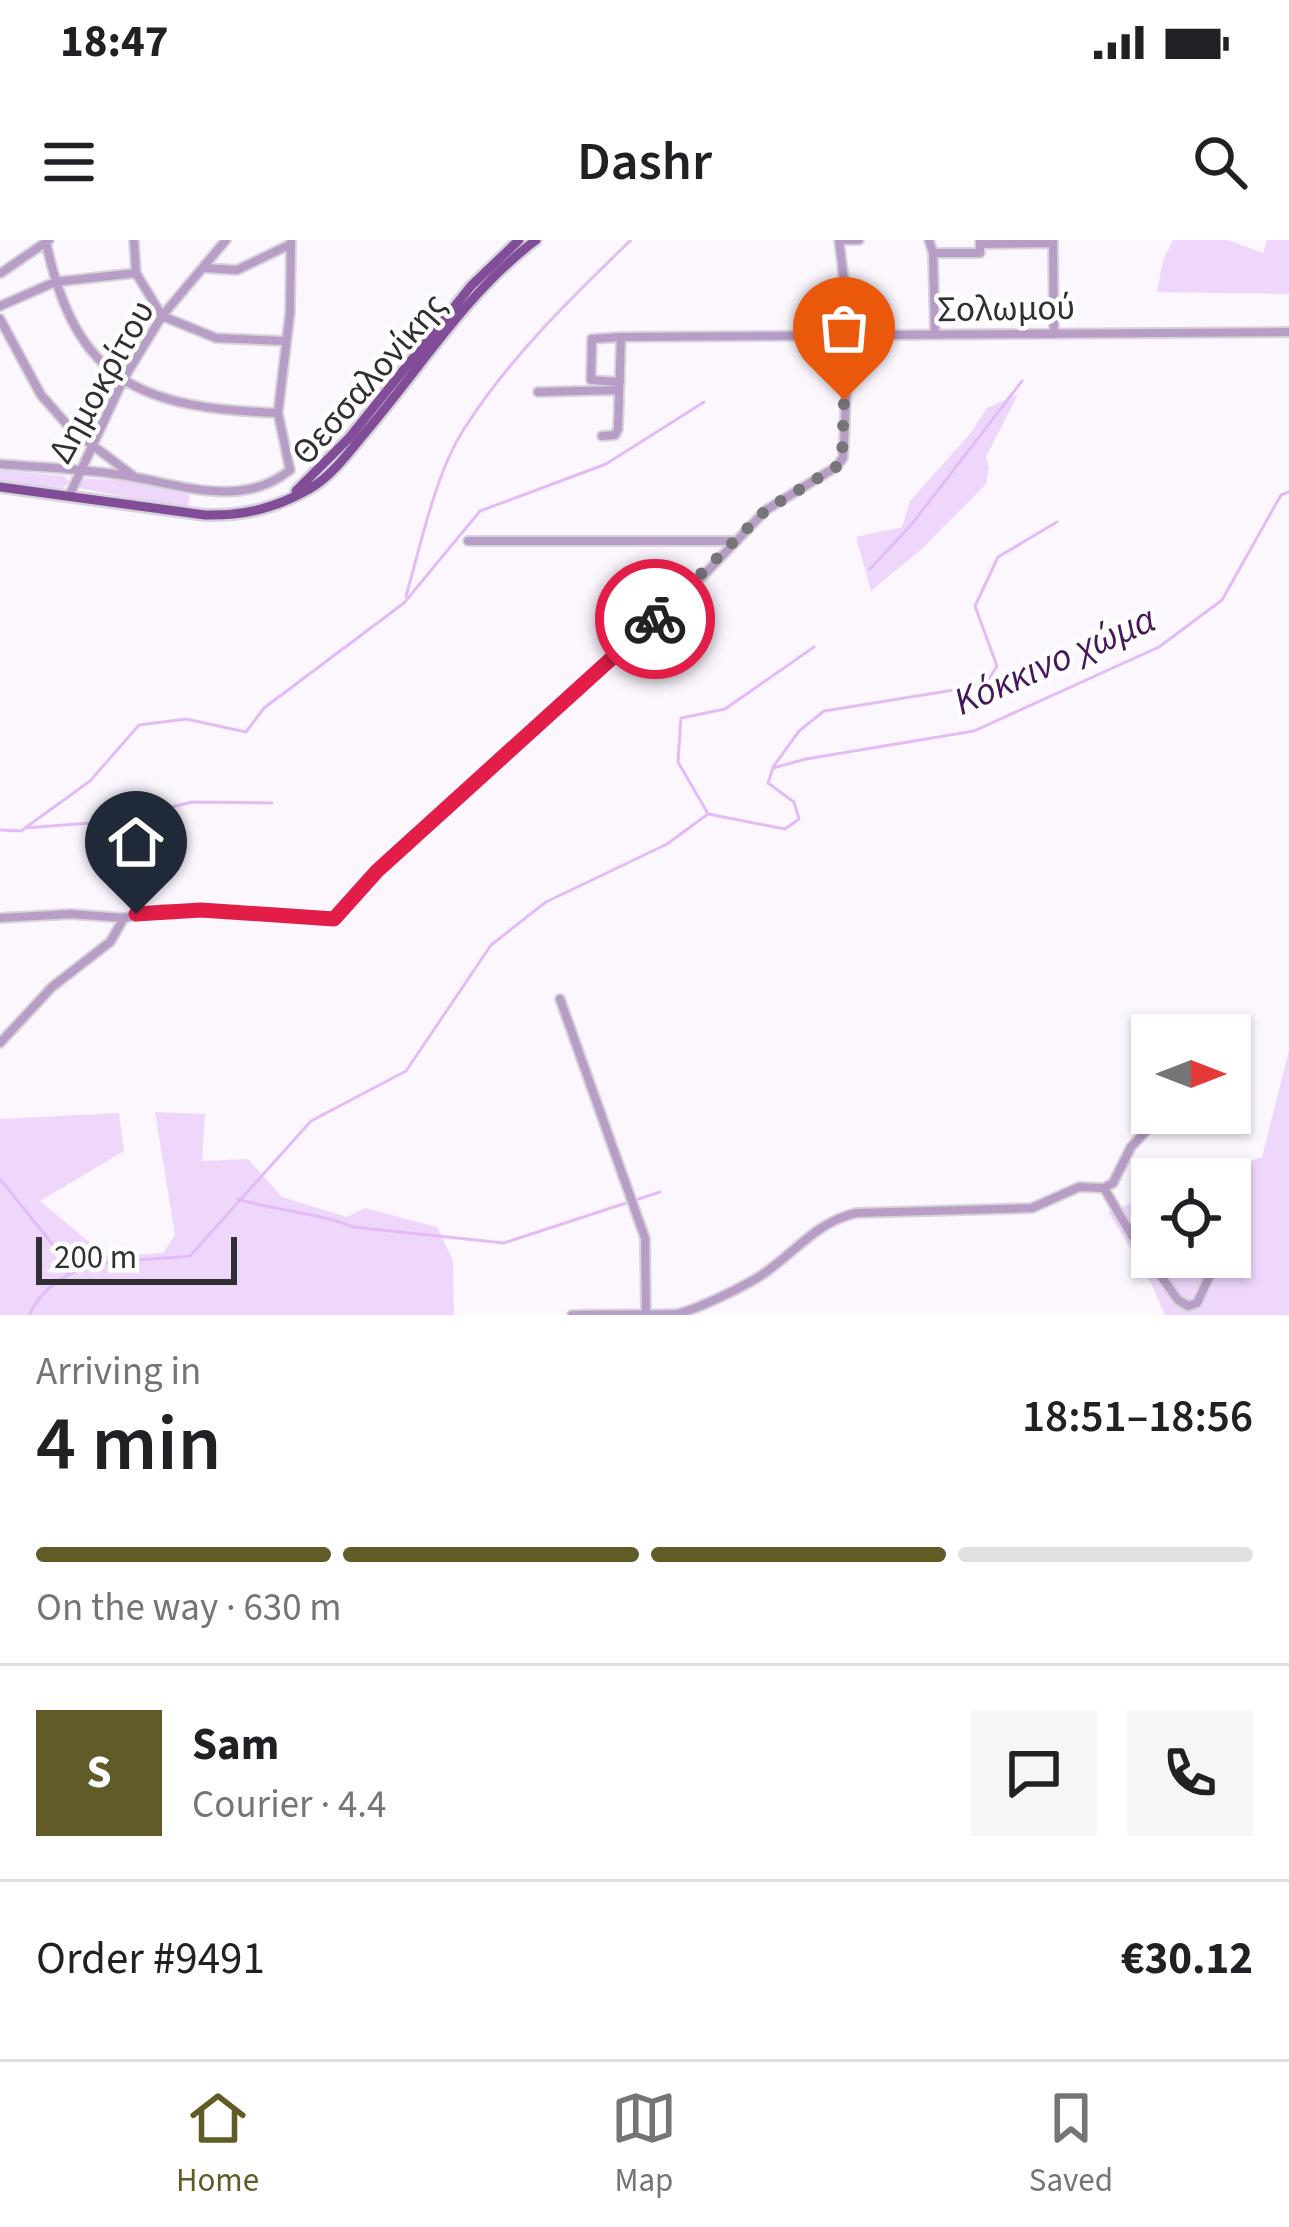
<!DOCTYPE html>
<meta charset="utf-8">
<style>
body{margin:0;font-family:"Source Sans 3",sans-serif;background:#f6f6f6;color:#202124;height:100vh;display:flex;flex-direction:column;font-size:45px;white-space:nowrap}
*{box-sizing:border-box;margin:0}
p{font-size:39px;color:#757577}
.icon{flex:none;width:66px;height:66px;fill:none;stroke:currentColor;stroke-width:2;stroke-linecap:round;stroke-linejoin:round}
.map{position:relative;height:1075px;overflow:hidden}
.side{display:flex;flex-direction:column;background:#fff;flex:1}
.side>*{flex:none}
.needle{width:78px;rotate:90deg}
.controls{position:absolute;left:1131px;top:774px;display:grid;gap:24px}
.controls a{display:grid;place-items:center;width:120px;height:120px;border-radius:0px;background:#fff;box-shadow:0 3px 9px #0004;font-size:60px}
.scale{position:absolute;left:36px;bottom:30px;width:201px;box-sizing:border-box;padding-left:12px;border:6px solid #312f33;border-top:0;font-size:33px;line-height:42px;white-space:nowrap;color:#312f33;-webkit-text-stroke:9px #fff;paint-order:stroke}
.pin{position:absolute;display:grid;place-items:center;width:102px;height:102px;color:#fff;margin:-123px -51px;border-radius:50% 50% 50% 0;rotate:-45deg;box-shadow:0 0 12px #0007}
.pin .icon{rotate:45deg}
.courier{position:absolute;display:grid;place-items:center;width:120px;height:120px;margin:-60px;border:9px solid #e11d48;border-radius:50%;background:#fff;color:#222;box-shadow:0 3px 15px #0007}
.summary em{font-style:normal;font-weight:600}
.summary div{display:flex;flex-direction:column-reverse}
.summary{display:flex;align-items:center;justify-content:space-between;height:204px;padding:0 36px}
h1{font-size:78px;font-weight:600;line-height:90px}
.bar{display:grid;grid-template-columns:repeat(4,1fr);gap:18px 12px;align-content:center;height:144px;padding:0 36px}
.bar i{height:15px;border-radius:9px;background:#e0e0e0}
.bar .selected{background:#615b28}
.bar p{grid-column:span 4}
.line{display:flex;align-items:center;gap:30px;padding:0 36px;border-top:3px solid #e0e0e0}
.line div{flex:1}
.round{display:grid;place-items:center;flex:none;width:126px;height:126px;border-radius:0px;background:#f6f6f6}
.status{display:flex;justify-content:space-between;align-items:center;height:84px;padding:0 60px;background:#fff;direction:ltr}
.status svg{height:33px;fill:currentColor}
header{display:flex;justify-content:space-between;align-items:center;height:156px;padding:0 36px;background:#fff;font-size:54px;font-weight:600}
.tabs{display:flex;justify-content:space-around;align-items:center;height:168px;border-top:3px solid #e0e0e0;background:#fff;font-size:33px;color:#757577}
.tabs a{display:grid;justify-items:center;gap:6px}
.tabs .selected{color:#615b28}
.map>svg:first-child{display:block}
.green{fill:#eed7fb}
.lines{fill:none;stroke-linecap:round;stroke-linejoin:round}
.stream{stroke:#e3bcf7;stroke-width:3}
.minor-casing{stroke:#d7d3da;stroke-width:12}
.major-casing{stroke:#d7d3da;stroke-width:14}
.minor{stroke:#b89dc7;stroke-width:8}
.major{stroke:#814d99;stroke-width:9}
.done{stroke:#78757a;stroke-width:12;stroke-dasharray:0 21.6}
.route{stroke:#e11d48;stroke-width:15}
.labels{text-anchor:middle;stroke-width:9;stroke-linejoin:round;paint-order:stroke}
.street-label{font-size:36px;fill:#312f33;stroke:#fff}
.water-label{font-size:39px;font-style:italic;fill:#47175b;stroke:#fff}
</style>
<div class="status"><b>18:47</b><svg viewBox="0 0 49 12"><path d="M0 12V9h3v3zM5 12V6h3v6zM10 12V3h3v9zM15 12V0h3v12zM26 1h20v11H26zM47 4h2v5h-2z"/></svg></div>
<header><svg class="icon" aria-label="menu" viewBox="0 0 24 24"><path d="M4 6h16M4 12h16M4 18h16"/></svg>Dashr<svg class="icon" aria-label="search" viewBox="0 0 24 24"><circle cx="10" cy="10" r="6"/><path d="M15 15l6 6"/></svg></header>
<div class="map">
<svg width="1289" height="1075" viewBox="0 0 1289 1075">
<rect width="100%" height="100%" fill="#fcf7ff"/>
<!-- green -->
<path class="green" d="M1173,0H1227L1263,13L1267,0H1289V54L1157,52L1163,20Z
M1018,154L986,217L989,227L986,244L923,308L871,351L856,297L902,287L910,261L969,195L987,168Z
M0,230L64,236L70,242L63,248L0,242Z
M81,238L128,241L190,255L188,268L78,248Z
M1289,811V1075H1165L1152,1045L1108,972L1152,956V1017H1230V939H1201L1262,917Z
M155,872L205,874L202,921L248,919L282,957L347,977L365,968L437,987L453,1021L454,1075H0V879L119,873L124,911L40,961L106,1016L163,1013L175,995Z"/>
<g class="lines">
<!-- stream -->
<path class="stream" d="M870,329L912,284L1022,141
M406,356C421,305 435,234 464,189C509,118 571,58 631,0
M773,527L799,491L824,471L985,445L997,426L975,366L998,317L1057,282
M707,572L678,522L681,478L725,469L814,407
M25,588L116,581L192,562L272,563
M0,590L21,591L90,541L139,485L186,479L246,492L264,468L404,363L480,271L606,224L704,162
M0,939L54,1006L68,1034
M238,959C275,971 317,972 353,987L504,1003L660,952
M29,1075C60,1012 132,1023 190,1016L311,881L406,831L491,705L546,662L667,604L708,574L785,589L799,579L794,562L768,543L773,528L806,519L974,491L1159,407L1222,360L1281,255L1289,252"/>
<defs>
<path id="minor" d="M134,0L136,33L162,76L216,98L285,101
M839,0H859
M929,0L933,13L935,95
M1053,0L1054,94
M46,2C76,144 143,168 278,173
M980,4L1053,3
M933,13H980V1
M204,28L237,30L291,4
M1,33L49,0
M0,66L55,42L136,33
M0,79L41,155L71,189L132,235
M620,142L591,140L592,99L621,97
M538,152L619,150
M602,196L615,195L618,189L621,97L1289,92
M0,224C44,228 90,229 133,237C185,246 243,268 290,230L278,173L290,72L291,0
M70,254L123,140L162,76L226,0
M468,301H737
M0,678L71,674L124,678L161,670H201L335,679L377,631L699,340L766,270L836,227L843,218L844,204L849,81L839,0
M560,759L645,998L646,1073
M0,803L52,747L110,702L124,678
M1104,948L1113,943L1131,907L1163,873
M572,1075C598,1074 656,1075 677,1074C698,1069 753,1043 770,1029C800,1007 818,982 856,973L1032,968L1079,947L1104,948L1132,996L1178,1060L1188,1066L1197,1063L1218,1018"/>
<path id="major" d="M0,247L205,275C245,276 276,268 311,248C334,234 352,208 369,188C423,124 469,50 536,0
M296,251L349,198L471,46L519,0"/>
</defs>
<!-- minor casing -->
<use href="#minor" class="minor-casing"/>
<!-- major casing -->
<use href="#major" class="major-casing"/>
<!-- minor -->
<use href="#minor" class="minor"/>
<!-- major -->
<use href="#major" class="major"/>
</g>
<g class="lines">
<!-- done -->
<path class="done" d="M655,379L766,270L836,227L842,218L844,160"/>
<!-- route -->
<path class="route" d="M136,674L201,670L334,679L377,631L655,379"/>
</g>
<g class="labels">
<!-- street labels -->
<g class="street-label">
<text transform="translate(1006 67) rotate(-1)" y="13">Σολωμού</text>
<text transform="translate(368 138) rotate(-49)" y="13">Θεσσαλονίκης</text>
<text transform="translate(100 141) rotate(-61)" y="13">Δημοκρίτου</text>
</g>
<!-- water labels -->
<g class="water-label">
<text transform="translate(1054 419) rotate(-24)" y="14">Κόκκινο χώμα</text>
</g>
</g>
</svg>
<div class="controls">
<a><svg class="needle" viewBox="-14 -14 28 28"><path d="M0-13l5 13h-10z" fill="#e53935"/><path d="M0 13l5-13h-10z" fill="#757577"/></svg></a>
<a><svg class="icon" aria-label="locate" viewBox="0 0 24 24"><circle cx="12" cy="12" r="6"/><path d="M12 2v4M12 18v4M2 12h4M18 12h4"/></svg></a>
</div>
<div class="scale">200 m</div>
<div class="pin" style="left:844px;top:160px;background:#ea580c"><svg class="icon" aria-label="bag" viewBox="0 0 24 24"><path d="M5 8h14l-1 12H6zM9 8a3 3 0 0 1 6 0"/></svg></div>
<div class="pin" style="left:136px;top:674px;background:#1f2937"><svg class="icon" aria-label="home" viewBox="0 0 24 24"><path d="M3 11l9-7 9 7M6 9v11h12V9"/></svg></div>
<div class="courier" style="left:655px;top:379px"><svg class="icon" aria-label="bike" viewBox="0 0 24 24"><circle cx="6" cy="16" r="4"/><circle cx="18" cy="16" r="4"/><path d="M6 16l4-8h5l3 8M10 8l3 8H6M13 5h3"/></svg></div>
</div>
<section class="side">
<div class="summary"><div><h1>4 min</h1><p>Arriving in</p></div><em>18:51–18:56</em></div>
<div class="bar"><i class="selected"></i><i class="selected"></i><i class="selected"></i><i></i><p>On the way · 630 m</p></div>
<div class="line" style="height:216px"><b class="round" style="background:#615b28;color:#fff">S</b><div><b>Sam</b><p>Courier · 4.4</p></div><a class="round"><svg class="icon" aria-label="chat" viewBox="0 0 24 24"><path d="M4 5h16v11H9l-5 4z"/></svg></a><a class="round"><svg class="icon" aria-label="phone" viewBox="0 0 24 24"><path d="M5 4h4l2 5-3 2q2 4 5 5l2-3 5 2v4C11 20 4 13 5 4z"/></svg></a></div>
<div class="line" style="height:156px"><div>Order #9491</div><b>€30.12</b></div>
</section>
<nav class="tabs">
<a class="selected"><svg class="icon" aria-label="home" viewBox="0 0 24 24"><path d="M3 11l9-7 9 7M6 9v11h12V9"/></svg>Home</a>
<a><svg class="icon" aria-label="map" viewBox="0 0 24 24"><path d="M3 6l6-2 6 2 6-2v14l-6 2-6-2-6 2zM9 4v14M15 6v14"/></svg>Map</a>
<a><svg class="icon" aria-label="saved" viewBox="0 0 24 24"><path d="M7 4h10v16l-5-4-5 4z"/></svg>Saved</a>
</nav>
